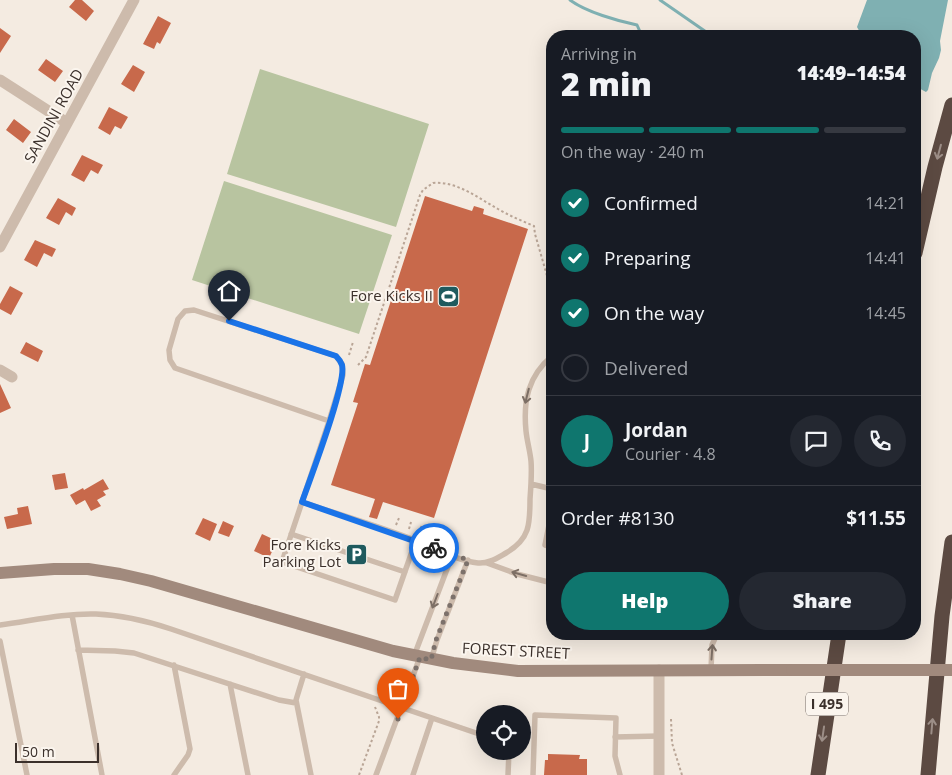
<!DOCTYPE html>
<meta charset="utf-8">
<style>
body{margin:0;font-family:"Open Sans",sans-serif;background:#242831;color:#f1f3f6;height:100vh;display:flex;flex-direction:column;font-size:19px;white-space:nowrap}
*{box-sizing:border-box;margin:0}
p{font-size:16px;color:#9ea1a6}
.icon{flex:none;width:28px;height:28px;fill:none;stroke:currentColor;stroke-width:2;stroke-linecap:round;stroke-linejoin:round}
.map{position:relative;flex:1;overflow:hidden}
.panel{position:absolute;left:546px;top:30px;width:375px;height:610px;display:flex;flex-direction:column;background:#171b24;border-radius:20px;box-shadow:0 5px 20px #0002}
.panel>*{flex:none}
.tools{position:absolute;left:476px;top:705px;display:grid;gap:10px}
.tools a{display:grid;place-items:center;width:55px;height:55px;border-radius:50%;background:#171b24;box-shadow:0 5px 20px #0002;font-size:25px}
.scale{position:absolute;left:15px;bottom:12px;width:84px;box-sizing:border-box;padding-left:5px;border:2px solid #3b302b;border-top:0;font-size:14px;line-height:18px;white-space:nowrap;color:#3b302b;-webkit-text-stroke:4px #fbf5ee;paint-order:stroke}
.pin{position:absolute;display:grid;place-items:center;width:42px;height:42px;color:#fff;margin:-51px -21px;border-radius:50% 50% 50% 0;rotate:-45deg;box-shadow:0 0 5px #0007}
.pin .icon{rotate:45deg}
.courier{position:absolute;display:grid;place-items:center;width:50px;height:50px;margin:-25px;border:4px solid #1a73e8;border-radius:50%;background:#fff;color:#222;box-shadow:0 1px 6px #0007}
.headline em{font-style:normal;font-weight:800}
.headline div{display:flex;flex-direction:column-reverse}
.headline{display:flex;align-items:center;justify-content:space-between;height:85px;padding:0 15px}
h1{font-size:32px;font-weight:800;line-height:38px}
.bar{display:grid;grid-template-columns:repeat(4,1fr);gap:8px 5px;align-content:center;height:60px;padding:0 15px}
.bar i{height:6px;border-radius:4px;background:#363941}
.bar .active{background:#0f766e}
.bar p{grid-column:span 4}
.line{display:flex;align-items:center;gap:12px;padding:0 15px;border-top:1px solid #363941}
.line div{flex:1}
.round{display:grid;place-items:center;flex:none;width:52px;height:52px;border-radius:26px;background:#242831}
ol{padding:0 15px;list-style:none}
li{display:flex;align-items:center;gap:15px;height:55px}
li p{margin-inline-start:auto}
li .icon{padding:5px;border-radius:50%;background:#0f766e;color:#fff;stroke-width:4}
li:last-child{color:#9ea1a6}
li i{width:28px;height:28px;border:2px solid #363941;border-radius:50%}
.action{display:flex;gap:10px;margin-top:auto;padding:10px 15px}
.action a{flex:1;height:58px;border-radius:30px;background:#0f766e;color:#fff;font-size:20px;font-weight:800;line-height:58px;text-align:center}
.action a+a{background:#242831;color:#f1f3f6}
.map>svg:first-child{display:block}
.green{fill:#b8c4a0}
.water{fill:#7fb0b2}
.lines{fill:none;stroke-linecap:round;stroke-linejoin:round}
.stream{stroke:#7fb0b2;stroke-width:3}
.building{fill:#c8694b}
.path{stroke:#b9a596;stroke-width:2;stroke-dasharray:2.5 2.5;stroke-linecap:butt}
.lane{stroke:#cdbbac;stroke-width:5.5}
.street{stroke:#cdbbac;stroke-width:11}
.secondary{stroke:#a18a7d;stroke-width:12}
.highway{stroke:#5c4a42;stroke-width:15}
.secondary-bridge{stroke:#a18a7d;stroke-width:12}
.oneway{stroke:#9c8e87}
.oneway2{stroke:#7d6f65}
.done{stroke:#7c716b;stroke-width:5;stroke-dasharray:0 9}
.route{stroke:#1a73e8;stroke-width:6}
.labels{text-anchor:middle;stroke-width:4;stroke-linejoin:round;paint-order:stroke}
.shield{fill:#fbf5ee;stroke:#756b66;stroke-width:1}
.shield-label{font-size:14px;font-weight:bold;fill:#3b302b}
.street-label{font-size:15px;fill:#3b302b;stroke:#fbf5ee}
.poi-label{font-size:15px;fill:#3b302b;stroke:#fbf5ee;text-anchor:end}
</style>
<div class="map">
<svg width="952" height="775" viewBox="0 0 952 775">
<rect width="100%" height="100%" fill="#f4ebe1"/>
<!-- green -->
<path class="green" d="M260,69L429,124L396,227L227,174Z
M224,181L392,235L359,334L192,280Z"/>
<!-- water -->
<path class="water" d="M867,0H948L940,41L941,50L939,58L932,73L928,90L926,92L915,86V36H862L857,27Z"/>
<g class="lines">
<!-- stream -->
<path class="stream" d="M570,0C586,12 618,21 637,25L642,36
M660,0L712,36"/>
</g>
<!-- building -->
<path class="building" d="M75,0H82L94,11L86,21L69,7Z
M158,16L171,23L160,44L157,42L154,49L143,44Z
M0,28L11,36L0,53Z
M46,59L63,71L55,82L38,70Z
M133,65L145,72L134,92L121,84Z
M109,107L128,117L121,129L115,126L110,135L98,128Z
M14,119L31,132L23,143L6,130Z
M82,155L103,165L98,174L91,170L84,182L71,175Z
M425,196L472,211L474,206L484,209L483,214L528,229L434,518L383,502L377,519L369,517L375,499L331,485L358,403L353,402L365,364L370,365Z
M58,198L76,208L72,216L66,212L59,225L46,218Z
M35,240L56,249L52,257L44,253L37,267L24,260Z
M10,286L23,293L11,315L0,309V304Z
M26,342L43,351L38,362L20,353Z
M0,384L11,408L0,413Z
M65,473L68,488L55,490L52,475Z
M103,479L109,489L103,491L106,495L97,500L101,506L91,511L85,500L76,505L70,495L83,488L84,490Z
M28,506L32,524L7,529L4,517L18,514L17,508Z
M203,518L217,524L210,541L195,534Z
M223,521L234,526L229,537L218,533Z
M262,534L277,541L269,558L254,551Z
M548,754L580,755L579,759H587V775H544L545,760H548Z"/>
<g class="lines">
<!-- path -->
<path class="path" d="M349,355L353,342
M358,365L366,357L420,195L423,190L433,183C457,181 478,198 498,209C510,216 522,221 534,226L535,234L552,293
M396,525L399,518
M409,529L411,522
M419,533L422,525
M671,719L672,743L682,775
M359,775L379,721V717L375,707"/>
<!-- lane -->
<path class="lane" d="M329,421L175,368L170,360L169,350L178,319L185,311L194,310L336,356L342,364L343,375L329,421L282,562L395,600L416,540
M531,484L552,489
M302,502C340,515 379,526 417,541C435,548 458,561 478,563C488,564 497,558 506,553C530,539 530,524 530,499C531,486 532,473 531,461C530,451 527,441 526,431C523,401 528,376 552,356
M552,510L545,545L552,547
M291,534L405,572
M487,563L517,574L552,583
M72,615L102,775
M0,625C31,621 64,613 96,614C121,615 147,621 171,629L485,736
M0,641L27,775
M78,650L115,651L134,653L279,700L296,703
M414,656L452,556
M431,660L437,640L468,560
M174,665L190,749L188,755L174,775
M711,670L712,645L717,634
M304,674L296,700L311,775
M230,684L248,775
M615,737L659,736
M376,775L420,657
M413,775L432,718
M508,775L509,751
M533,775L535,715L616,718L615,756L620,775"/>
<!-- street -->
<path class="street" d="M0,80L67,123
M0,247L134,0
M0,370L12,377
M659,775V670"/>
<!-- secondary -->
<path class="secondary" d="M0,573L54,569H88L120,574L151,581L393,651L453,663L518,671L792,670"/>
<!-- highway -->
<path class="highway" d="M915,253L935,167L952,105
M818,775L839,634
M928,775L942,616L952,542"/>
<!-- secondary-bridge -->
<path class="secondary-bridge" d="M792,670H952"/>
</g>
<!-- one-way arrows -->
<defs><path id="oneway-shaft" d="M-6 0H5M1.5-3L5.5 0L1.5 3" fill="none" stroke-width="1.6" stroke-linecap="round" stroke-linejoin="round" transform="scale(1.25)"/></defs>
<g class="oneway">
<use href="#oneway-shaft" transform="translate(939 152) rotate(105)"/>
<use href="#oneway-shaft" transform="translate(932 726) rotate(-85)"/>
<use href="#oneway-shaft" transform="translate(823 734) rotate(98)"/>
</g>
<g class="oneway2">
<use href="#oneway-shaft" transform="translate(527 396) rotate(104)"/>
<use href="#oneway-shaft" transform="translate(519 574) rotate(-164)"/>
<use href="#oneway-shaft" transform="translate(435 601) rotate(111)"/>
<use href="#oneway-shaft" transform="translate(712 652) rotate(-86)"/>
</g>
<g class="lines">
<!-- done -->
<path class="done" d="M398,719L420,657L431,660L436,640L468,560L434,548"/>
<!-- route -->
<path class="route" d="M229,321L336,356C338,358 341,362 342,365C347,383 310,479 302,502L434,548"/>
</g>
<!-- icons -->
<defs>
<symbol id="stadium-square" viewBox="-11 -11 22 22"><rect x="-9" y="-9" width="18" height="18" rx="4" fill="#1f5a5e" stroke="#fbf5ee"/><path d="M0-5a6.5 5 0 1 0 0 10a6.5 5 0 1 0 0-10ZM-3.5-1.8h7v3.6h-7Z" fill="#fff"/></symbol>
<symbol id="parking-square" viewBox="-11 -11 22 22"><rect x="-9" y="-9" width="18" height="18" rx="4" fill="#1f5a5e" stroke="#fbf5ee"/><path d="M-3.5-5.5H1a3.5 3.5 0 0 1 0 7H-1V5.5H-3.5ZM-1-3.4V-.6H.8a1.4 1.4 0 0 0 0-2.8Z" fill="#fff"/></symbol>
</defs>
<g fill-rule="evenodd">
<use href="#stadium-square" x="436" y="284" width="25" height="25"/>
<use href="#parking-square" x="344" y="542" width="25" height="25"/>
</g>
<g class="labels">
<!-- shield labels -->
<rect class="shield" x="806" y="692.5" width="42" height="23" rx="4"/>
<g class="shield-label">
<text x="827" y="709">I 495</text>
</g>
<!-- street labels -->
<g class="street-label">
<text transform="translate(54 116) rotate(-61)" y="5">SANDINI ROAD</text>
<text transform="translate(516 651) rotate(3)" y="5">FOREST STREET</text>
</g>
<!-- poi labels -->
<g class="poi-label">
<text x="433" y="301">Fore Kicks II</text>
<text x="341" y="550">Fore Kicks<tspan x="341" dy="17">Parking Lot</tspan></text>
</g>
</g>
</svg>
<div class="tools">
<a><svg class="icon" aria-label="locate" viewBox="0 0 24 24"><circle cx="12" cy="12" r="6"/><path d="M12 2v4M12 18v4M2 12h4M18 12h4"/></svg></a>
</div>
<div class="scale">50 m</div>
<div class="pin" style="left:398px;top:719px;background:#ea580c"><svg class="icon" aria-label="bag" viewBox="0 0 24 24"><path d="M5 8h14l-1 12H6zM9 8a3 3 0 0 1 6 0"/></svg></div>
<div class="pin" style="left:229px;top:321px;background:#1f2937"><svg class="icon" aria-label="home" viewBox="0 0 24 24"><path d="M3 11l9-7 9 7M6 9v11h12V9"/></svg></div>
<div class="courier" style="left:434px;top:548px"><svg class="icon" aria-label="bike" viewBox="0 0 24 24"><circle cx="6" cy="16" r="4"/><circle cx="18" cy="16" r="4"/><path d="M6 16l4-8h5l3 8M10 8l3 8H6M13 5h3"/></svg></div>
<section class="panel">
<div class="headline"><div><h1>2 min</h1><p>Arriving in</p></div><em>14:49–14:54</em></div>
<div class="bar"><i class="active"></i><i class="active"></i><i class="active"></i><i></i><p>On the way · 240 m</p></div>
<ol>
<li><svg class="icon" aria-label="check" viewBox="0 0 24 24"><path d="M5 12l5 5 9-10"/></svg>Confirmed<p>14:21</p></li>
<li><svg class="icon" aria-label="check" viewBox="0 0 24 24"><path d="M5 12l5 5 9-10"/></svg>Preparing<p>14:41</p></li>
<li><svg class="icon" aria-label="check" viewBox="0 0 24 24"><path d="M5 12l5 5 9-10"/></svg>On the way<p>14:45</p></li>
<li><i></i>Delivered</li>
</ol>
<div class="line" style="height:90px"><b class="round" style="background:#0f766e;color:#fff">J</b><div><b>Jordan</b><p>Courier · 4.8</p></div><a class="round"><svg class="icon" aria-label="chat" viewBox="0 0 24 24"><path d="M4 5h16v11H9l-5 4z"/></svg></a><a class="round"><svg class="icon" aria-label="phone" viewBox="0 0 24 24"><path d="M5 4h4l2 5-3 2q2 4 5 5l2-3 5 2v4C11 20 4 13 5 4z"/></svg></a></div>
<div class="line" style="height:65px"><div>Order #8130</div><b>$11.55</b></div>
<div class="action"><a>Help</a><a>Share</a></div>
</section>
</div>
